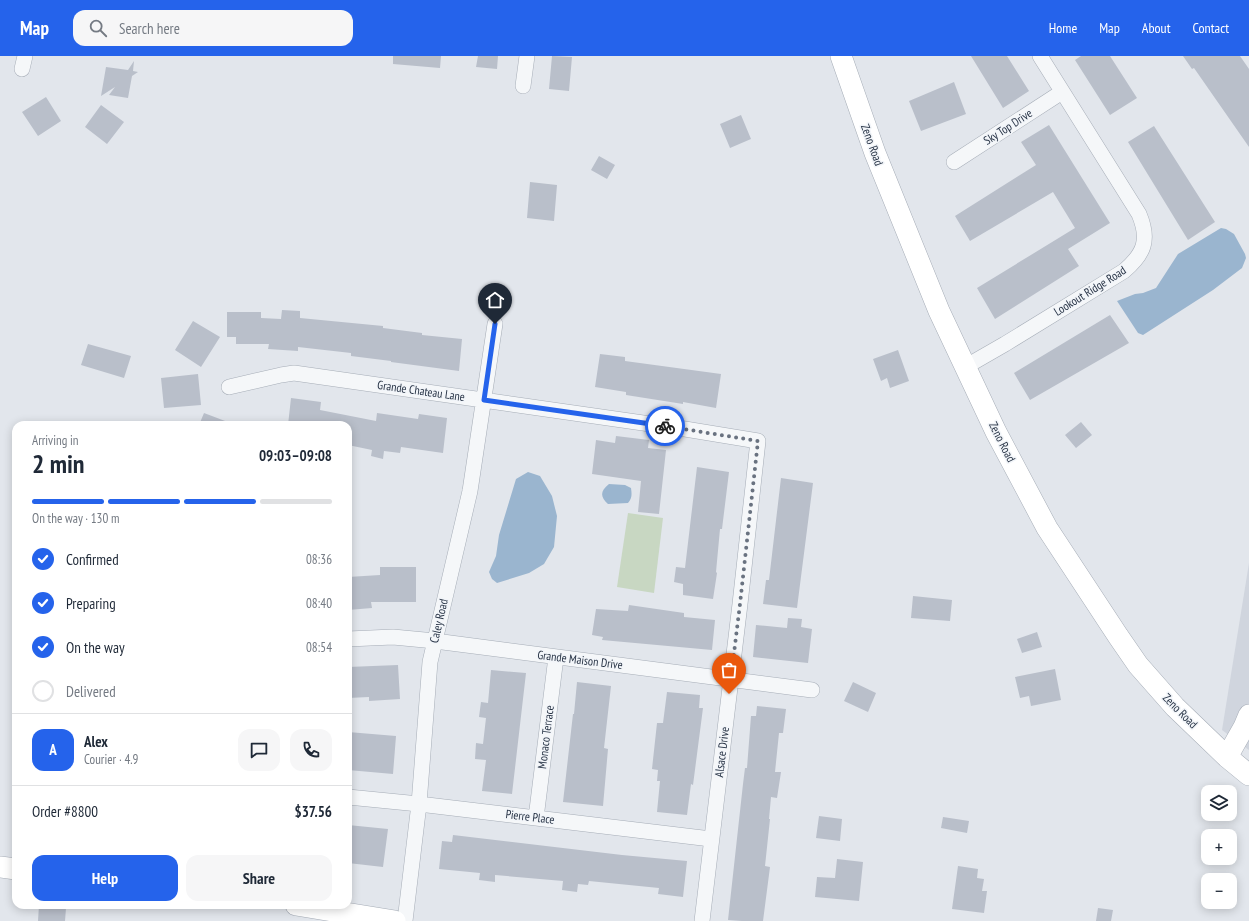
<!DOCTYPE html>
<meta charset="utf-8">
<style>
body{margin:0;font-family:"PT Sans Narrow",sans-serif;background:#f6f6f7;color:#1f2937;height:100vh;display:flex;flex-direction:column;font-size:15px;white-space:nowrap}
*{box-sizing:border-box;margin:0}
p{font-size:13px;color:#747a83}
.icon{flex:none;width:22px;height:22px;fill:none;stroke:currentColor;stroke-width:2;stroke-linecap:round;stroke-linejoin:round}
.map{position:relative;flex:1;overflow:hidden}
.side{position:absolute;left:12px;top:365px;width:340px;height:488px;display:flex;flex-direction:column;background:#fff;border-radius:12px;box-shadow:0 2px 10px #0003}
.side>*{flex:none}
.fabs{position:absolute;left:1201px;top:729px;display:grid;gap:8px}
.fabs a{display:grid;place-items:center;width:36px;height:36px;border-radius:8px;background:#fff;box-shadow:0 2px 10px #0003;font-size:20px}
.pin{position:absolute;display:grid;place-items:center;width:34px;height:34px;color:#fff;margin:-41px -17px;border-radius:50% 50% 50% 0;rotate:-45deg;box-shadow:0 0 4px #0007}
.pin .icon{rotate:45deg}
.courier{position:absolute;display:grid;place-items:center;width:40px;height:40px;margin:-20px;border:3px solid #2563eb;border-radius:50%;background:#fff;color:#222;box-shadow:0 1px 5px #0007}
.overview em{font-style:normal;font-weight:600}
.overview div{display:flex;flex-direction:column-reverse}
.overview{display:flex;align-items:center;justify-content:space-between;height:68px;padding:0 20px}
h1{font-size:26px;font-weight:600;line-height:30px}
.bar{display:grid;grid-template-columns:repeat(4,1fr);gap:6px 4px;align-content:center;height:48px;padding:0 20px}
.bar i{height:5px;border-radius:3px;background:#e0e1e3}
.bar .on{background:#2563eb}
.bar p{grid-column:span 4}
.line{display:flex;align-items:center;gap:10px;padding:0 20px;border-top:1px solid #e0e1e3}
.line div{flex:1}
.round{display:grid;place-items:center;flex:none;width:42px;height:42px;border-radius:12px;background:#f6f6f7}
ol{padding:0 20px;list-style:none}
li{display:flex;align-items:center;gap:12px;height:44px}
li p{margin-inline-start:auto}
li .icon{padding:4px;border-radius:50%;background:#2563eb;color:#fff;stroke-width:4}
li:last-child{color:#747a83}
li i{width:22px;height:22px;border:2px solid #e0e1e3;border-radius:50%}
.button{display:flex;gap:8px;margin-top:auto;padding:8px 20px}
.button a{flex:1;height:46px;border-radius:12px;background:#2563eb;color:#fff;font-size:16px;font-weight:600;line-height:46px;text-align:center}
.button a+a{background:#f6f6f7;color:#1f2937}
header{display:flex;align-items:center;gap:24px;box-sizing:border-box;height:56px;padding:0 20px;background:#2563eb;color:#fff}
header strong{font-size:19px}
nav{display:flex;gap:22px;margin-inline-start:auto;font-size:14px}
.search{width:280px;height:36px;background:#f6f6f7;display:flex;align-items:center;gap:10px;box-sizing:border-box;padding:0 14px;border-radius:12px;color:#747a83;font-size:15px}
.map>svg:first-child{display:block}
.built{fill:#d0d5de}
.green{fill:#c8d7c2}
.water{fill:#9ab5cf}
.building{fill:#b9bfca}
.lines{fill:none;stroke-linecap:round;stroke-linejoin:round}
.street-casing{stroke:#a6adb7;stroke-width:16}
.secondary-casing{stroke:#a6adb7;stroke-width:22}
.street{stroke:#f5f7f9;stroke-width:15}
.secondary{stroke:#fff;stroke-width:21}
.done{stroke:#697280;stroke-width:4;stroke-dasharray:0 7.2}
.route{stroke:#2563eb;stroke-width:5}
.labels{text-anchor:middle;stroke-width:3;stroke-linejoin:round;paint-order:stroke}
.street-label{font-size:12px;fill:#283446;stroke:#f2f5f9}
</style>
<header>
<strong>Map</strong>
<div class="search"><svg class="icon" aria-label="search" viewBox="0 0 24 24"><circle cx="10" cy="10" r="6"/><path d="M15 15l6 6"/></svg>Search here</div>
<nav><a>Home</a><a>Map</a><a>About</a><a>Contact</a></nav>
</header>
<div class="map">
<svg width="1249" height="865" viewBox="0 0 1249 865">
<rect width="100%" height="100%" fill="#e2e6ec"/>
<!-- built -->
<path class="built" d="M1249,507V694L1222,674Z"/>
<!-- green -->
<path class="green" d="M628,457L663,462L654,537L617,531Z"/>
<!-- water -->
<path class="water" d="M1221,172L1226,173L1234,178L1245,198L1246,202L1242,212L1213,234L1143,279L1138,277L1117,245L1135,238L1143,237L1156,232L1178,198Z
M528,416L540,420L552,440L557,460L554,491L544,508L529,517L497,527L492,523L489,516L496,500L499,479L516,423Z
M609,428L625,429L631,432C632,439 632,442 628,447L608,448C600,441 600,435 609,428Z"/>
<!-- building -->
<path class="building" d="M393,0H441L440,12L393,8Z
M478,0H498L497,13L476,11Z
M552,0L572,1L569,35L549,33Z
M971,0H1007L1029,35L1003,52Z
M1081,0H1110L1137,42L1110,59L1075,4Z
M1183,0H1240L1249,13V91L1194,12L1192,13Z
M134,5L133,15L138,16L132,20L128,42L109,39L115,31L101,40L106,11L128,14Z
M954,26L966,58L921,75L909,45Z
M46,41L61,65L38,80L22,56Z
M101,49L124,66L107,88L85,71Z
M741,59L751,83L730,92L720,68Z
M1049,69L1110,167L1068,193L1079,210L995,263L977,232L1075,172L1053,136L970,185L955,160L1036,109L1021,86Z
M1154,70L1215,166L1188,184L1128,86Z
M599,100L615,109L607,123L591,114Z
M530,126L557,129L554,165L527,162Z
M282,254L300,255V262L383,270V272L422,277V279L462,283L459,315L391,306V305L351,300V297L298,291V295L268,293L269,288H236V281H227V256H261V262L281,263Z
M1110,259L1129,287L1030,344L1014,317Z
M193,265L220,281L201,311L175,294Z
M88,288L131,300L124,322L81,309Z
M898,294L909,325L890,332L887,322L881,325L873,303Z
M600,298L625,301V305L721,318L716,352L683,346V348L626,339V336L595,331Z
M198,318L201,349L164,352L161,322Z
M291,342L321,346L320,354L376,365L377,357L418,363L419,358L447,362L443,397L401,391L400,397L384,395L383,403L371,400L372,394L348,389V369H288Z
M204,357L233,368V369H199Z
M1081,366L1092,379L1076,392L1065,379Z
M616,380L649,384L648,392L666,394L659,458L638,456L641,425L592,418L596,384L615,387Z
M697,411L729,416L722,473H720L716,516L717,517L713,543L683,539V528L674,526L676,511L685,512Z
M781,422L813,427L797,552L763,548L766,524H769Z
M380,511H416V546H371L372,552L348,554V521L380,519Z
M913,540L952,544L950,565L911,562Z
M629,549L684,557V561L715,564L712,594L602,584L603,581L592,579L596,553L628,555Z
M788,562L802,563L801,571L812,573L808,607L753,601L756,569L787,572Z
M1037,576L1042,591L1022,597L1017,583Z
M398,609L400,643L369,645V641L348,642V611Z
M1055,613L1061,644L1031,650L1029,640L1020,642L1015,621Z
M491,614L526,617L512,738L482,735L486,704L475,703L476,687L483,688L486,662L479,661L481,646L488,647Z
M577,626L611,630L604,692L608,693L603,750L563,746L573,658H574Z
M853,626L876,637L868,656L844,645Z
M667,636L700,639L699,652H703L693,729L691,728L687,759L657,756L660,725H657L658,714L652,713L657,667H663Z
M757,650L786,653L783,677H779L775,716H781L777,742L771,741L769,763H770L765,810L770,811L763,865H742L728,864L743,728L745,712H747L751,660H756Z
M348,676L396,680L393,718L348,714Z
M819,760L842,763L840,785L816,782Z
M943,761L969,765L967,777L941,772Z
M348,769L388,773L383,811L348,807Z
M453,779L622,799L687,805L683,841L658,838L659,832L589,825L588,829L578,828L577,836L562,834L563,825L495,819V826L479,824L480,817L439,813L442,785L452,786Z
M837,803L863,806L859,845L815,841L817,821L835,822Z
M958,810L978,813L977,822L984,823L982,835H987L984,857L952,853Z
M39,849L66,852L65,865H38Z
M1098,852L1113,854L1111,865H1096Z"/>
<g class="lines">
<defs>
<path id="street" d="M22,13L25,0
M523,30L527,0
M954,106L1062,36
M965,311L1005,288L1124,215C1144,198 1150,184 1139,158L1040,0
M229,331L281,319L294,317L685,373L758,385L740,548L702,865
M348,583L393,581L435,585L812,634
M348,741L419,748L711,783
M536,762L556,601
M405,865L419,748L430,606L470,435L495,268"/>
<path id="secondary" d="M841,0L875,97L939,255L996,376L1047,472L1118,580L1138,609L1175,651L1227,701L1249,719
M1227,701L1244,671L1249,659
M0,811L16,813
M296,849L395,865"/>
</defs>
<!-- street casing -->
<use href="#street" class="street-casing"/>
<!-- secondary casing -->
<use href="#secondary" class="secondary-casing"/>
<!-- street -->
<use href="#street" class="street"/>
<!-- secondary -->
<use href="#secondary" class="secondary"/>
</g>
<g class="lines">
<!-- done -->
<path class="done" d="M665,370L758,385L740,548L729,638"/>
<!-- route -->
<path class="route" d="M495,268L484,344L665,370"/>
</g>
<g class="labels">
<!-- street labels -->
<g class="street-label">
<text transform="translate(1008 71) rotate(-33)" y="4">Sky Top Drive</text>
<text transform="translate(872 89) rotate(70)" y="4">Zeno Road</text>
<text transform="translate(1090 235) rotate(-32)" y="4">Lookout Ridge Road</text>
<text transform="translate(421 335) rotate(8)" y="4">Grande Chateau Lane</text>
<text transform="translate(1002 386) rotate(63)" y="4">Zeno Road</text>
<text transform="translate(439 565) rotate(-77)" y="4">Caley Road</text>
<text transform="translate(580 604) rotate(7)" y="4">Grande Maison Drive</text>
<text transform="translate(1180 655) rotate(45)" y="4">Zeno Road</text>
<text transform="translate(546 681) rotate(-83)" y="4">Monaco Terrace</text>
<text transform="translate(722 696) rotate(-83)" y="4">Alsace Drive</text>
<text transform="translate(530 761) rotate(7)" y="4">Pierre Place</text>
</g>
</g>
</svg>
<div class="fabs">
<a><svg class="icon" aria-label="layers" viewBox="0 0 24 24"><path d="M12 4l9 5-9 5-9-5zM3 14l9 5 9-5"/></svg></a>
<a>+</a>
<a>−</a>
</div>
<div class="pin" style="left:729px;top:638px;background:#ea580c"><svg class="icon" aria-label="bag" viewBox="0 0 24 24"><path d="M5 8h14l-1 12H6zM9 8a3 3 0 0 1 6 0"/></svg></div>
<div class="pin" style="left:495px;top:268px;background:#1f2937"><svg class="icon" aria-label="home" viewBox="0 0 24 24"><path d="M3 11l9-7 9 7M6 9v11h12V9"/></svg></div>
<div class="courier" style="left:665px;top:370px"><svg class="icon" aria-label="bike" viewBox="0 0 24 24"><circle cx="6" cy="16" r="4"/><circle cx="18" cy="16" r="4"/><path d="M6 16l4-8h5l3 8M10 8l3 8H6M13 5h3"/></svg></div>
<section class="side">
<div class="overview"><div><h1>2 min</h1><p>Arriving in</p></div><em>09:03–09:08</em></div>
<div class="bar"><i class="on"></i><i class="on"></i><i class="on"></i><i></i><p>On the way · 130 m</p></div>
<ol>
<li><svg class="icon" aria-label="check" viewBox="0 0 24 24"><path d="M5 12l5 5 9-10"/></svg>Confirmed<p>08:36</p></li>
<li><svg class="icon" aria-label="check" viewBox="0 0 24 24"><path d="M5 12l5 5 9-10"/></svg>Preparing<p>08:40</p></li>
<li><svg class="icon" aria-label="check" viewBox="0 0 24 24"><path d="M5 12l5 5 9-10"/></svg>On the way<p>08:54</p></li>
<li><i></i>Delivered</li>
</ol>
<div class="line" style="height:72px"><b class="round" style="background:#2563eb;color:#fff">A</b><div><b>Alex</b><p>Courier · 4.9</p></div><a class="round"><svg class="icon" aria-label="chat" viewBox="0 0 24 24"><path d="M4 5h16v11H9l-5 4z"/></svg></a><a class="round"><svg class="icon" aria-label="phone" viewBox="0 0 24 24"><path d="M5 4h4l2 5-3 2q2 4 5 5l2-3 5 2v4C11 20 4 13 5 4z"/></svg></a></div>
<div class="line" style="height:52px"><div>Order #8800</div><b>$37.56</b></div>
<div class="button"><a>Help</a><a>Share</a></div>
</section>
</div>
